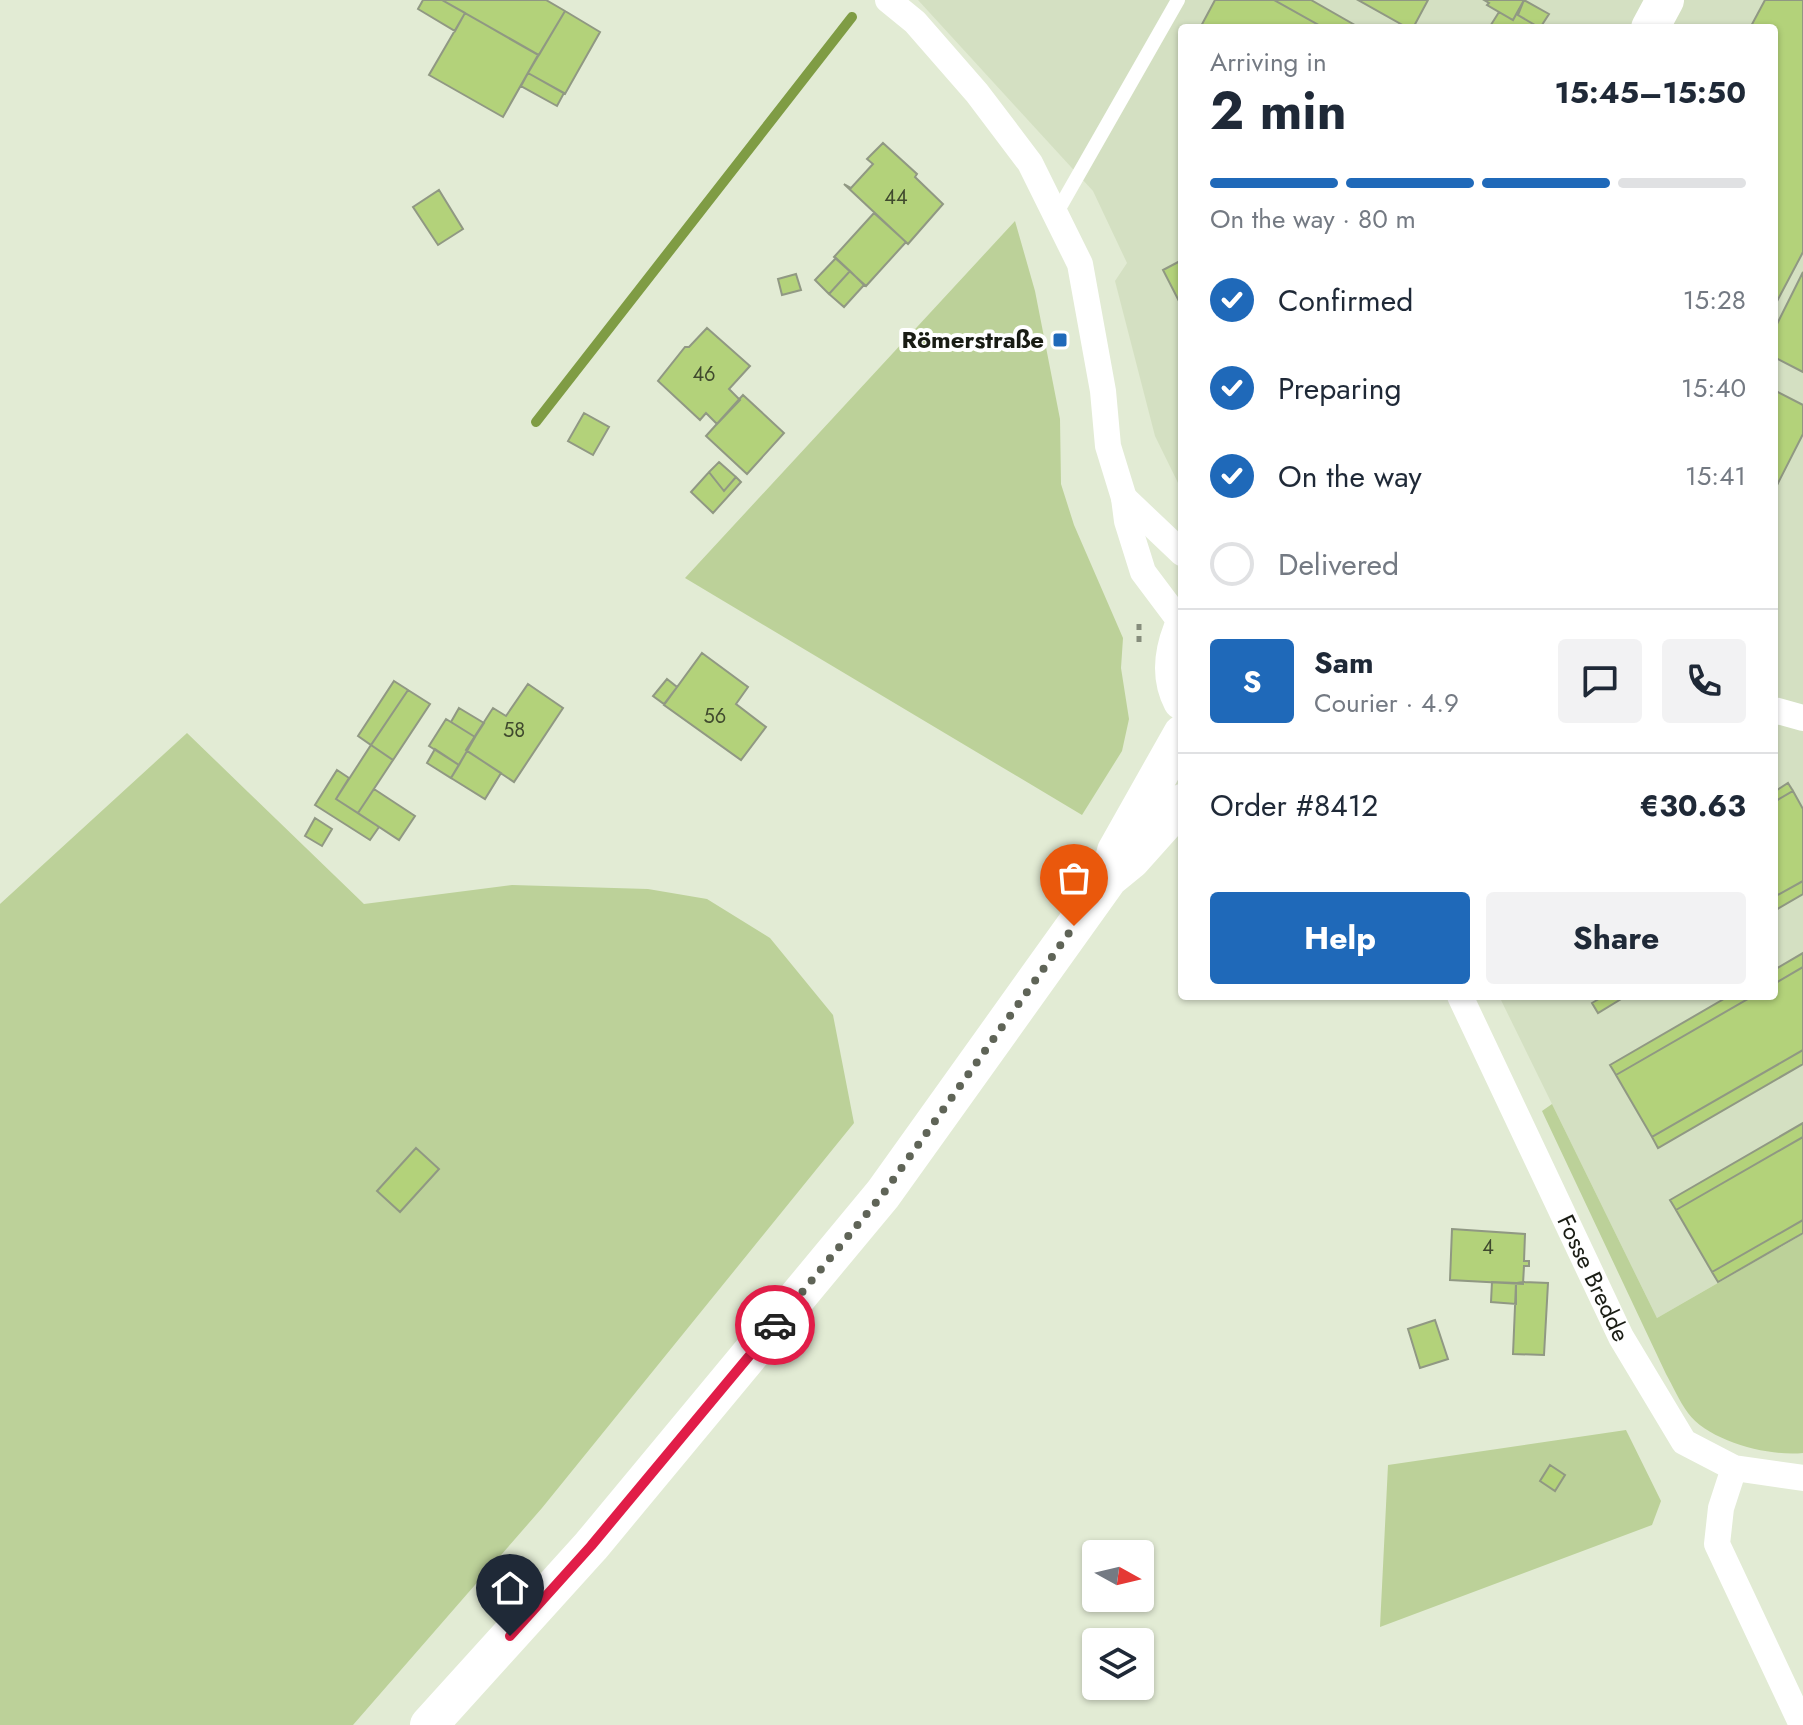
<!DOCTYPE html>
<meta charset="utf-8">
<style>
body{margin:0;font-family:Jost,sans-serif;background:#f2f2f3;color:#1f2937;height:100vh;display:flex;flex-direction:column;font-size:30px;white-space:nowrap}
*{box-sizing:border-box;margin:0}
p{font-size:26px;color:#747a83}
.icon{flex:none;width:44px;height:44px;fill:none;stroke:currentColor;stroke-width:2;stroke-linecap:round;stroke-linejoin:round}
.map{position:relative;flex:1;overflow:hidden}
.sheet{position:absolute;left:1178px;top:24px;width:600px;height:976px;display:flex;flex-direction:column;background:#fff;border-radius:8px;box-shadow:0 2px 6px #0004}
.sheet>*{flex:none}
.needle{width:52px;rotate:98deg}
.buttons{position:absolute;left:1082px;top:1540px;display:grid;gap:16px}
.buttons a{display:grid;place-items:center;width:72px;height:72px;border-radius:8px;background:#fff;box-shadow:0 2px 6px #0004;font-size:40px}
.pin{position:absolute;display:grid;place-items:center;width:68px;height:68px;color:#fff;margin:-82px -34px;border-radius:50% 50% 50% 0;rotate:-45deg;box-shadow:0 0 8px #0007}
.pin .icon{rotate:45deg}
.courier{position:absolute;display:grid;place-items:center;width:80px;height:80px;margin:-40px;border:6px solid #e11d48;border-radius:50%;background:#fff;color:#222;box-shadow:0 2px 10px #0007}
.head em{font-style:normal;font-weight:700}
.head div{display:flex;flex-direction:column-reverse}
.head{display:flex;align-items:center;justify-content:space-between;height:136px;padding:0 32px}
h1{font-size:52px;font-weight:700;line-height:60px}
.bar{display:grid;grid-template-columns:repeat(4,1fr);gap:12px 8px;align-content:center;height:96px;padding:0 32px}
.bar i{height:10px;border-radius:6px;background:#e0e1e3}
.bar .active{background:#1f69b9}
.bar p{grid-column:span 4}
.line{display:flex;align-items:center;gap:20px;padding:0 32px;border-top:2px solid #e0e1e3}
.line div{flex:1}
.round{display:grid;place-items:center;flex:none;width:84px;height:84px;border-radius:8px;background:#f2f2f3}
ol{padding:0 32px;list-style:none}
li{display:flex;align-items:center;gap:24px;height:88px}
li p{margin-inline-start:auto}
li .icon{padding:8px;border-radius:50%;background:#1f69b9;color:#fff;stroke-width:4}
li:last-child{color:#747a83}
li i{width:44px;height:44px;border:4px solid #e0e1e3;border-radius:50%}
.action{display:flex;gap:16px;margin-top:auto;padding:16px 32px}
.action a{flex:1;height:92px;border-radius:8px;background:#1f69b9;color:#fff;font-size:32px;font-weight:700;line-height:92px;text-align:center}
.action a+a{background:#f2f2f3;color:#1f2937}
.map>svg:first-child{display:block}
.built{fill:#d4e0c2}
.green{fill:#bcd199}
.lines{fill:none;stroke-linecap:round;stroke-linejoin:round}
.stream{stroke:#7f9c44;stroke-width:10}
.building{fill:#b3d27a;stroke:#909883;stroke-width:2}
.path{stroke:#868d7c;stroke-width:5;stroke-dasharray:6 6;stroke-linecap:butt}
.lane{stroke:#fff;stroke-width:14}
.street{stroke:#fff;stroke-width:26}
.secondary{stroke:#fff;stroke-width:38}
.done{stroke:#5f6457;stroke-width:8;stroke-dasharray:0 14.4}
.route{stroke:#e11d48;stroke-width:10}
.poi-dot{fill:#1f69b9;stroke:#fff;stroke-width:3}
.labels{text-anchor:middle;stroke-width:8;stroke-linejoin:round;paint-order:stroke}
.number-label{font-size:20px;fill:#404a2e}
.poi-label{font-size:24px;font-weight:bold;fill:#191c14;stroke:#fff;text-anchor:end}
.street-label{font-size:24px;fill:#191c14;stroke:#fff}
</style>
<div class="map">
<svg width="1803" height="1725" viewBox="0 0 1803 1725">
<rect width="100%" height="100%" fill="#e2ebd4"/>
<!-- built -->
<path class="built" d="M918,0H1803V1234L1657,1318L1499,996H1774V28H1182V491L1155,436L1115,281L1127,263L1093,191Z"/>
<!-- green -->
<path class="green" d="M1015,221L1035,291L1060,419L1061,484L1074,525L1123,638L1121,668L1129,719L1122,751L1082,815L685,578Z
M187,733L364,904L512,885L648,889L707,899L770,938L833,1015L854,1123L542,1508L353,1725H0V904Z
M1552,1104L1657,1318L1803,1234V1453C1770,1457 1708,1441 1688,1413C1679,1401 1673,1386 1666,1374L1542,1111Z
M1626,1430L1661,1501L1652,1525L1380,1627L1388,1465Z"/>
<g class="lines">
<!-- stream -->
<path class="stream" d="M536,422L852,17"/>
</g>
<!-- building -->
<path class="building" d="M423,0H442L465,13L455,31L418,9Z
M442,0H546L565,11L539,55Z
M1215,0H1274L1324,28H1200Z
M1274,0H1311L1360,28H1324Z
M1358,0H1428L1413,28H1408Z
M1484,0H1524L1513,20L1487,5L1489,3Z
M1524,0L1549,14L1540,28L1518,15Z
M1765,0H1803V252L1774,307V28H1750Z
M1519,9L1518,15L1540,28H1489L1499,12L1513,20Z
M565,11L600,32L565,94L528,73Z
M465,13L538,55L503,117L429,75Z
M528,73L564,93L557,106L521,86Z
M883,143L917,174L915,177L943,204L908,244L844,184L851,188L873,164L867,159Z
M439,190L463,229L438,245L413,207Z
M874,213L906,242L866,286L834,257Z
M836,258L850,271L829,294L815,280Z
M1182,260V307L1163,270Z
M850,271L864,285L844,307L829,294Z
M1803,272V372L1774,357V330Z
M796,274L801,290L782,295L778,279Z
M707,328L750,366L729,389L740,400L717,424L706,413L700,420L658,381L685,347H689Z
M1774,390L1803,405V434L1774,491Z
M743,395L784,433L747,474L706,436Z
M584,413L609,427L593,455L568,441Z
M719,462L736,477L724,491L709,472Z
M709,472L724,491L736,477L741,482L713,513L691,492Z
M702,653L748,687L736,704L766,727L741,760L664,705Z
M667,679L677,687L664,704L653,696Z
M394,681L408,690L371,745L358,736Z
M528,684L563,708L514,782L466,750L493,708L506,716Z
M408,690L430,704L393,760L371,745Z
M459,708L484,723L475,737L451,722Z
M446,719L475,737L459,765L429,746Z
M371,745L393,760L358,813L336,799Z
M435,749L459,765L451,778L427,763Z
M467,751L501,773L485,799L451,778Z
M337,770L349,778L336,799L379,827L370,840L315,805Z
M1788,783L1793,791L1774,802V792Z
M374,789L415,816L399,840L358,813Z
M1793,791L1803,809V881L1774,897V802Z
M315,818L332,829L322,846L305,836Z
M1803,881V894L1774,911V897Z
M1803,953V967L1774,984V970Z
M1803,967V1050L1652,1137L1616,1075L1753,996H1774V984Z
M1604,996H1626L1598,1013L1592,1003Z
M1729,996H1753L1616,1075L1610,1065Z
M1803,1050V1064L1658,1148L1652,1137Z
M1803,1123V1137L1676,1210L1670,1200Z
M1803,1137V1220L1712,1272L1676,1210Z
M416,1148L439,1169L400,1212L377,1191Z
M1803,1220V1233L1718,1282L1712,1272Z
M1452,1229L1525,1234L1524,1261H1529V1266H1524L1523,1284L1450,1280Z
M1492,1282L1516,1283V1304L1491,1302Z
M1523,1282L1548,1283L1544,1355L1513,1354L1516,1283Z
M1435,1320L1448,1359L1420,1368L1408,1329Z
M1550,1465L1565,1475L1555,1491L1540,1481Z"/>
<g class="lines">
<!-- path -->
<path class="path" d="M1139,642V620"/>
<!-- lane -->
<path class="lane" d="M1056,214L1178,0"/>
<!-- street -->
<g class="street">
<path d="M888,0L915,22L977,93L1030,163L1080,264L1103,391L1108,446L1124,498L1127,521L1143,572L1182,624"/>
<path d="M1124,498L1182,553"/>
<path d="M1774,710L1803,718"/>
<path id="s1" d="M1460,996L1621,1337L1684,1442L1734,1468L1803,1478"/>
<path d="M1734,1468L1721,1508L1717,1544L1802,1725"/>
</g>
<!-- secondary -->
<path class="secondary" d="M1650,28L1665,0
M1182,630C1173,653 1170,678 1182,701
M1114,859L1116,851L1182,734
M429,1725L591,1546L883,1194L1109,878L1131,860L1182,803"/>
</g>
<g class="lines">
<!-- done -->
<path class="done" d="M775,1325L883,1194L1074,926"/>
<!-- route -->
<path class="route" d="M510,1636L591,1546L775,1325"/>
</g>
<!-- markers -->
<rect class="poi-dot" x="1052" y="332" width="16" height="16" rx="4"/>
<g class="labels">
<!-- number labels -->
<g class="number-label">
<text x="896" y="204">44</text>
<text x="704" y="381">46</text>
<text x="715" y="723">56</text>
<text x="514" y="737">58</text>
<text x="1488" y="1254">4</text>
</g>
<!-- poi labels -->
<g class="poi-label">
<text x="1044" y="348">Römerstraße</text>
</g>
<!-- street labels -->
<g class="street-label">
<text dy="8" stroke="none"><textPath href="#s1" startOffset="312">Fosse Bredde</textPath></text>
</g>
</g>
</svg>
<div class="buttons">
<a><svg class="needle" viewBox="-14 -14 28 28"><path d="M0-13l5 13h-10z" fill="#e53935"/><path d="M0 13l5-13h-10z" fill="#747a83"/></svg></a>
<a><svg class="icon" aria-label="layers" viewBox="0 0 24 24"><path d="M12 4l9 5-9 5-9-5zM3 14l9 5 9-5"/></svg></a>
</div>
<div class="pin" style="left:1074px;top:926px;background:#ea580c"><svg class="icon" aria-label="bag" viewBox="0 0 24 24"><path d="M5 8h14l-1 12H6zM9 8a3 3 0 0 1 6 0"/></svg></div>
<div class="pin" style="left:510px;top:1636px;background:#1f2937"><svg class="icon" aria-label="home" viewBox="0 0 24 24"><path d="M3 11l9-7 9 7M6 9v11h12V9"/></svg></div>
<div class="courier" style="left:775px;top:1325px"><svg class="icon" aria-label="car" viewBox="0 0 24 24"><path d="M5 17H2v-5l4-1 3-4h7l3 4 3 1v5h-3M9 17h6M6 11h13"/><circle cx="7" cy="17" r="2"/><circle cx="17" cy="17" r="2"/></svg></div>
<section class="sheet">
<div class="head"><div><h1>2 min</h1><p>Arriving in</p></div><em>15:45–15:50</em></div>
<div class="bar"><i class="active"></i><i class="active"></i><i class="active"></i><i></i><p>On the way · 80 m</p></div>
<ol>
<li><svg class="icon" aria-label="check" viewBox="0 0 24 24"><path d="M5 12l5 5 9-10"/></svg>Confirmed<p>15:28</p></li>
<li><svg class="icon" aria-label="check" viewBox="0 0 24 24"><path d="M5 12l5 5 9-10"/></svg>Preparing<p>15:40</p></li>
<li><svg class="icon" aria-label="check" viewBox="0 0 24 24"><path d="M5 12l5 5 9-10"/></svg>On the way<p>15:41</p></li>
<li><i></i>Delivered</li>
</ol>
<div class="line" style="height:144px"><b class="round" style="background:#1f69b9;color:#fff">S</b><div><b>Sam</b><p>Courier · 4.9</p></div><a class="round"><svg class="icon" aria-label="chat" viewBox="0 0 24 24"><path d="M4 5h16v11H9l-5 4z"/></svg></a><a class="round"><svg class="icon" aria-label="phone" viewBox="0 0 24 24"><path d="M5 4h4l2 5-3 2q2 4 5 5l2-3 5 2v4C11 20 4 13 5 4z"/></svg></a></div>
<div class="line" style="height:104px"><div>Order #8412</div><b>€30.63</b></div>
<div class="action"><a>Help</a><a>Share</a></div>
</section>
</div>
